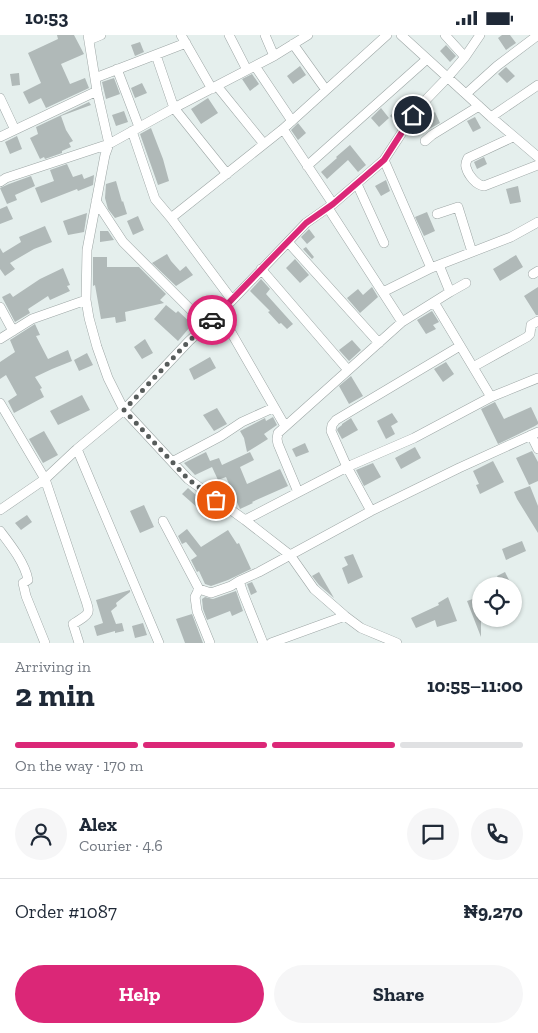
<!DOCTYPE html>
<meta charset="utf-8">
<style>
body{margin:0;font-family:"Zilla Slab",serif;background:#f6f6f7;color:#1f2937;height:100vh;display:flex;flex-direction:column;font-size:19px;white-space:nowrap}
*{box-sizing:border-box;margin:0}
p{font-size:16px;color:#747a83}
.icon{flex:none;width:28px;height:28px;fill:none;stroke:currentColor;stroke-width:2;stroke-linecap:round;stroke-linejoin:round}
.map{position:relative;height:608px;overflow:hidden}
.side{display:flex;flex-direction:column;background:#fff;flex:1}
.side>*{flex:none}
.buttons{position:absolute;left:472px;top:542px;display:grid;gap:10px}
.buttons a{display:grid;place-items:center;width:50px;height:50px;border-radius:50%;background:#fff;box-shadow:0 1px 4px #0004;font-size:25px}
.pin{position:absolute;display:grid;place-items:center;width:42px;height:42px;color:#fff;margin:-21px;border:2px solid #fff;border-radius:50%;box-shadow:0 1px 5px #0007}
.courier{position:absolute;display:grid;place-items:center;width:50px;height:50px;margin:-25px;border:4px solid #db2777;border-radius:50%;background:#fff;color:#222;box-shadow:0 1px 6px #0007}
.overview em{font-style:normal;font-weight:800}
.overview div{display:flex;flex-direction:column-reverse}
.overview{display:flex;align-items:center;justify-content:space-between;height:85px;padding:0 15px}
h1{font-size:32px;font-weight:800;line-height:38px}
.bar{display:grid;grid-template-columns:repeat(4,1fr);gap:8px 5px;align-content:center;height:60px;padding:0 15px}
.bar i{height:6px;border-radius:4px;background:#e0e1e3}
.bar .on{background:#db2777}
.bar p{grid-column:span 4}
.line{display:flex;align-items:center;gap:12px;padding:0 15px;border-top:1px solid #e0e1e3}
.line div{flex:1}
.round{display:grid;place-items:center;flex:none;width:52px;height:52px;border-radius:26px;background:#f6f6f7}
.button{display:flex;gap:10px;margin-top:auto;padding:10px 15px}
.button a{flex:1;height:58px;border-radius:30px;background:#db2777;color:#fff;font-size:20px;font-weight:800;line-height:58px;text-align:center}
.button a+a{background:#f6f6f7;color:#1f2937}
.status{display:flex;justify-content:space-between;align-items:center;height:35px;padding:0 25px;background:#fff;direction:ltr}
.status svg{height:14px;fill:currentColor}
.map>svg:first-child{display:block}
.building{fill:#b0b9b8}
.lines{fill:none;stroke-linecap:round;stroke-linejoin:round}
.minor-casing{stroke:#9da6a5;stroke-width:10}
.minor{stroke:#fff;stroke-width:9}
.done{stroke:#575c5b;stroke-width:5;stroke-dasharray:0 9}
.route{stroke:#db2777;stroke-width:6}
</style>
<div class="status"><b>10:53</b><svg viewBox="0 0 49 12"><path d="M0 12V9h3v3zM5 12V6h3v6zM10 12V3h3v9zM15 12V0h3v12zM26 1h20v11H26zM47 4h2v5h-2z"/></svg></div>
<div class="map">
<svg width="538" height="608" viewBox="0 0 538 608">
<rect width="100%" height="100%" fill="#e5efed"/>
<!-- building -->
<path class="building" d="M57,0H74L84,19L61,29L70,49L85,43L89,53L46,73L41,63L29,69L23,57L41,48L28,18L58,4Z
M502,0H510L516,8L506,15L498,3Z
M140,7L144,17L135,21L131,10Z
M446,10L456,21L450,27L440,16Z
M300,31L306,40L293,49L287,41Z
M506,32L515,41L507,48L498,39Z
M19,38L20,50L12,51L10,39Z
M252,39L259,49L250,56L242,44Z
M114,43L120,59L106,64L102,47Z
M142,48L147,58L135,63L131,53Z
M208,63L218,78L201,89L191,74Z
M89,67L91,70L61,81L66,95L73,106L69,108L71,112L62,116V118L45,124L44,122L40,124L30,103L38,99L36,92Z
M398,72L407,79L399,89L390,81Z
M381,73L389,83L379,92L371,83Z
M426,73L432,79L435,77L440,88L429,94L426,87L420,82Z
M124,76L128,87L116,91L112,80Z
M475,82L481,93L473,97L467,86Z
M298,88L306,98L298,105L291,95Z
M151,93L163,124L169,146L158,150L140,99Z
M17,101L22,114L10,119L5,107Z
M350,110L366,130L358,137L348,125L327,144L321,137L337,123L336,122Z
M484,122L487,129L477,134L474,127Z
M67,129L73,142L82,139L84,144L94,140L93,150L78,156L77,154L41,168L35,153L54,146L50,135Z
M31,141L35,151L15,160L17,165L7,169L0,153L9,149Z
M386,145L390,156L381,161L375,151Z
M116,146L122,167L123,166L127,179L115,183L108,174L105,163L106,149Z
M518,151L521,167L510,169L506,154Z
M7,171L13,184L0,189V174Z
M427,177L435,196L424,201L415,182Z
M87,178L84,197L68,200L63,186Z
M138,181L144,195L133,200L127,186Z
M45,191L52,207L34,214L10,228L15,234L5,241L0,234V213L3,218L21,207L19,202Z
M309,194L315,202L307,209L301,202Z
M100,196H108L114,205L100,207Z
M306,212L314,222L312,224L303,214Z
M167,219L171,226L180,236L186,231L193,240L176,251L152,228Z
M516,220L523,232L500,246L493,234Z
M93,222H107V232H139L166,259L160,265L164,268L125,277L126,286L116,288L115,282L101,284L95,250L93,251Z
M295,224L309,240L300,248L286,233Z
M63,233L70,250L67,251L70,256L50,265L48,261L28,274L30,278L15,287L2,262L10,258L13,262L40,244Z
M261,244L270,254L266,259L293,289L287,294L281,288L279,289L268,277L270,276L250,256Z
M372,252L378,262L360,278L347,263L358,254L363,260Z
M538,252V280H536L524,261Z
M166,270L176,278L178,276L190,287L188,290L190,292L178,306L154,284Z
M432,276L439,287L433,290L436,294L426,299L417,285Z
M35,289L40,300L36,301L48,324L68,315L72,326L52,334L35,342L42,353L40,354L44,362L14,378L8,366L17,360L6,340L0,344V327L15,317L10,305Z
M145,304L153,318L142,324L134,312Z
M352,305L361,315L349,326L339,315Z
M87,318L93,330L79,336L74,325Z
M210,322L216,333L194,345L189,334Z
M446,327L454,339L443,347L434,334Z
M351,341L363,361L349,369L339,351Z
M82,360L90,375L58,390L50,376Z
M495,367L504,384L531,372L538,387V389L535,391L498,409L481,374Z
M217,373L227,389L214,396L203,380Z
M392,378L398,387L391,391L395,399L386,404L377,386Z
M273,382L277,390L264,399L268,404L247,417L244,403L240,396L265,383L266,386Z
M351,383L358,395L342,404L337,395L338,393L342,390V389Z
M44,396L58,420L43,428L29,404Z
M305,408L309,417L296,422L292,414Z
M415,412L421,423L401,434L395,423Z
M532,416L538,427V446L529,450L516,423Z
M206,417L210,426L219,423L222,430L250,417L254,425L240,432L247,449L280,434L288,451L252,467L253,468L240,474L226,442L218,445L212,432L195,440L184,428Z
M493,426L504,447L480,459L476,450L479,449L473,436Z
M373,428L381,442L364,451L356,435Z
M530,451L538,471V498L517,464L514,457Z
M188,453L205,468L199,474L182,459Z
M144,470L154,492L140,498L130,476Z
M27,480L32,487L21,495L15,488Z
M187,494L201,512L228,495L237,509L239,508L251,534L228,545L211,551L205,549L199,536L197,537L191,525L197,521L186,507L182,509L178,501Z
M522,506L526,516L506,525L502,514Z
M353,519L363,542L348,549L342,533L348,530L344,522Z
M319,537L334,563L319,550L312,541Z
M505,537L512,551H502L497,541Z
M252,547L257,557L251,560L247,549Z
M130,555V557L116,568L117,571L111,576L116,589L122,588L124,596L115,598V596L97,601L94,591L103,588L96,565Z
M236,556L243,576L232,581L230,576L207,585L203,574L202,564L205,562L213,564Z
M481,561V602L467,566Z
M448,562L457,586L437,592L435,585L416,593L411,583L439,570L438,568Z
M192,579L203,608H185L176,584Z
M143,588L147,600L135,603L132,591Z"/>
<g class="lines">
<defs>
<path id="minor" d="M88,0L97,56L109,109L105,120L87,215L86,265L89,283L97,312L108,343L124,375L188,444L245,485L290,520L314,554L345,581L361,593L397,608
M181,0L212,54
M229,0L247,35
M265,0L274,21
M401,0L491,82L538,122
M445,0L465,22
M89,5L101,0
M293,9L326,55
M156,20L174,73L227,139
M255,31L292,86
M117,34L139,92
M95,43L186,8
M217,51L264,109
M466,59L497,31L538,0
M0,63L15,95
M491,82L538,50
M283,94L333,169
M132,96L155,164L171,183L232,265
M0,102L97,56
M513,102L468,123C466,127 465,128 466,132C468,140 476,150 484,151L538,130
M425,106L432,100L479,71
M384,125L431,233
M307,131L427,24
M0,147L6,143L109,109L174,73L274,21L308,0
M357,149L384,208
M96,166L123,207L206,290
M328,173L402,287
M437,179L458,172L472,217
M171,183L283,94L387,0
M288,207L379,308
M439,230L450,257
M261,234L348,335
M533,239L538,236
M383,257L431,233L511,202L538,187
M434,267L491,362
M0,272L13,296
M220,278L285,391
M0,304L32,284L86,265
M473,332L527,302L530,299L531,290L538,286
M0,368L45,444L83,557C90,579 93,577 73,589L79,608
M531,400L538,414
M77,414L159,608
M172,427L221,401L242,387L273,373
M298,457L278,409L277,404L278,398L402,287L450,257L466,248
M0,475L45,444L77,414L124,375L189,306L220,278L306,188L333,169L384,125L418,73L447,43L465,22L480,0
M371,476L347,432L331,396L332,390L336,385L460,311
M245,485L347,432L414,403L491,362L538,343
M163,486L199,554L195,562L197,576L210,608
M0,496C10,509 25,528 28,545L23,548L26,561L45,608
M199,554L211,558L231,551L239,546
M263,608L243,558L239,546L259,537L371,476L459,433L538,397
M271,608L345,581"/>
</defs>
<!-- minor casing -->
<use href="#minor" class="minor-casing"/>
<!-- minor -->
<use href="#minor" class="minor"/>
</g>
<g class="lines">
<!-- done -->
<path class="done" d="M212,285L189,306L124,375L188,444L216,465"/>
<!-- route -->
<path class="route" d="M212,285L306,188L333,169L384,125L413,80"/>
</g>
</svg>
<div class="buttons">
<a><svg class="icon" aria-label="locate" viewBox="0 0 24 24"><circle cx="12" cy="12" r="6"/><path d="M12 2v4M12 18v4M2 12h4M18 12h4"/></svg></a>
</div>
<div class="pin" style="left:216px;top:465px;background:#ea580c"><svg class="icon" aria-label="bag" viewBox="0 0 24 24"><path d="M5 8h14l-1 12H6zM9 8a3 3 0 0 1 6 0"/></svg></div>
<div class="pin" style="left:413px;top:80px;background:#1f2937"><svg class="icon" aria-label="home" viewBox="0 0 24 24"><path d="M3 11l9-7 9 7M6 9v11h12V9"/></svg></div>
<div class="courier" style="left:212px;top:285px"><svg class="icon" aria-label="car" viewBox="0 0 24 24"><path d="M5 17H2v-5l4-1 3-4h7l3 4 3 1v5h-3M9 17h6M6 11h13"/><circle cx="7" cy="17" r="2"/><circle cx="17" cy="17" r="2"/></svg></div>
</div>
<section class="side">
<div class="overview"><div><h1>2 min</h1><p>Arriving in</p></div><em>10:55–11:00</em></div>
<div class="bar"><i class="on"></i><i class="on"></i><i class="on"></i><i></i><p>On the way · 170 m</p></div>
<div class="line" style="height:90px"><a class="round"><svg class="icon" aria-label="person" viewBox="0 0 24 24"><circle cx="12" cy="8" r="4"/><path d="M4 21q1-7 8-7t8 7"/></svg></a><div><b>Alex</b><p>Courier · 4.6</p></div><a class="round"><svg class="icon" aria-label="chat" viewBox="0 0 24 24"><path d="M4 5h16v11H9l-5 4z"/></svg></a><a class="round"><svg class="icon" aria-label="phone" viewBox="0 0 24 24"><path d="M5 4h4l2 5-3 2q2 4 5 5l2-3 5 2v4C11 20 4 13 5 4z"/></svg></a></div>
<div class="line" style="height:65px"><div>Order #1087</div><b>₦9,270</b></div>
<div class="button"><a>Help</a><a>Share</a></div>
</section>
